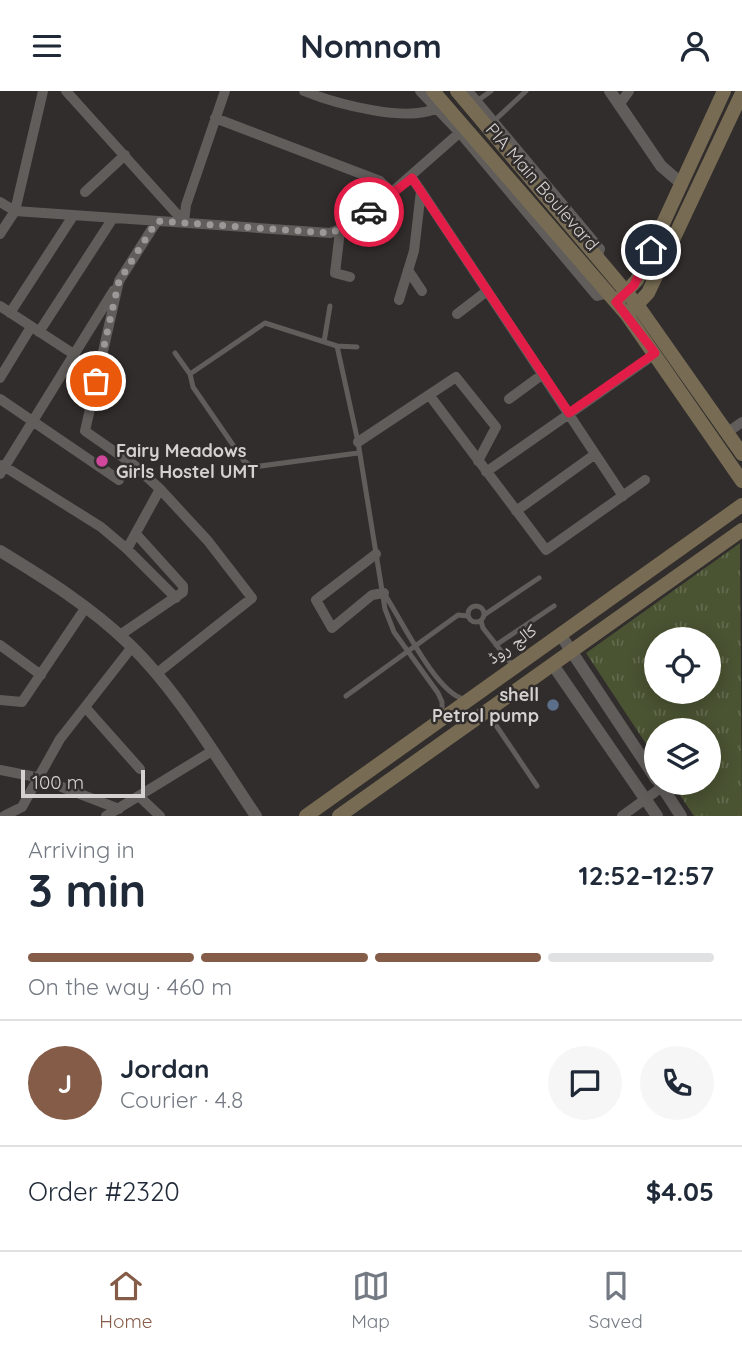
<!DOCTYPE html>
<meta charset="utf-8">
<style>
body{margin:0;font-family:Quicksand,"Noto Naskh Arabic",sans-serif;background:#f6f6f7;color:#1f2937;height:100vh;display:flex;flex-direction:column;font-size:26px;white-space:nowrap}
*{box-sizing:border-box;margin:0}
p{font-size:23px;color:#747a83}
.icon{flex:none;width:38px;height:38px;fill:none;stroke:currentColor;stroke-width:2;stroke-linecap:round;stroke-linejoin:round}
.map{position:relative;height:725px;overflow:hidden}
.side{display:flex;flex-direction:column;background:#fff;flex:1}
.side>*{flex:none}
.buttons{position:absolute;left:644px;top:536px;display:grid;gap:14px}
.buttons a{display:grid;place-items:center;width:77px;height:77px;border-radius:50%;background:#fff;box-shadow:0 4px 18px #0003;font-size:35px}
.scale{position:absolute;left:21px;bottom:18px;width:124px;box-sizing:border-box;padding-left:7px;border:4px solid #d4d1d0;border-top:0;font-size:19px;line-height:24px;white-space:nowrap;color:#d4d1d0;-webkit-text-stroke:5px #312d2c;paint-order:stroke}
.pin{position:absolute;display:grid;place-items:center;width:60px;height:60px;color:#fff;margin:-30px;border:4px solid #fff;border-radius:50%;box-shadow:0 2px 7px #0007}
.courier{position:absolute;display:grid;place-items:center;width:70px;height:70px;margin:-35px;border:5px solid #e11d48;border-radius:50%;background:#fff;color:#222;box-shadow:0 2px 9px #0007}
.summary em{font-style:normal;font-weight:800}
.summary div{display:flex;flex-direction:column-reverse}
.summary{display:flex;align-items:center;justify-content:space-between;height:119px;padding:0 28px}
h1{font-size:46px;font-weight:800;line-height:52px}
.bar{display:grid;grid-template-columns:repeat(4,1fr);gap:10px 7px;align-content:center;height:84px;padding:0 28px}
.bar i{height:9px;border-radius:5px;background:#e0e1e3}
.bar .active{background:#845c47}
.bar p{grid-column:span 4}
.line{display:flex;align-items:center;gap:18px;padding:0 28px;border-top:2px solid #e0e1e3}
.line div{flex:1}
.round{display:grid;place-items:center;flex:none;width:74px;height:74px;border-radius:37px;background:#f6f6f7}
header{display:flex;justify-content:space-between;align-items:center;height:91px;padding:0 28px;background:#fff;font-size:32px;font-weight:800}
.tabs{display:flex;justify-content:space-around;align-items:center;height:98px;border-top:2px solid #e0e1e3;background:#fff;font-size:19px;color:#747a83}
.tabs a{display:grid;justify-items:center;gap:4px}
.tabs .active{color:#845c47}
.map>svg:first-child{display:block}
.park{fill:url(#park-tufts);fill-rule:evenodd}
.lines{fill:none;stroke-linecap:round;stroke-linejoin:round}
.service{stroke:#615d5b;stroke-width:5}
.minor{stroke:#615d5b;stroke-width:10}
.tertiary{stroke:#615d5b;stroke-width:12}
.secondary{stroke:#776c53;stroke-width:14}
.done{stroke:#9b9897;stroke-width:7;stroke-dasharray:0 12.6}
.route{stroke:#e11d48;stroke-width:9}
.hotel-dot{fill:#d1479c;stroke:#312d2c;stroke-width:2.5}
.service-dot{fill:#5c6f8a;stroke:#312d2c;stroke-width:2.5}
.labels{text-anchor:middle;stroke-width:5;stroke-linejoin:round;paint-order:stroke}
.street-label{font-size:18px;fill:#d4d1d0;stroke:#312d2c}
.poi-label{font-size:18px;font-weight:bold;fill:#d4d1d0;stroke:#312d2c;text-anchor:start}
</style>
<header><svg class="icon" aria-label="menu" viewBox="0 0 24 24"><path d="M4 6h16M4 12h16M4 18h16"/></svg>Nomnom<svg class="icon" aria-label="person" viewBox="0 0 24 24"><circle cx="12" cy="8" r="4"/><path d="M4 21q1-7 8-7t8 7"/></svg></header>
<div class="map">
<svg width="742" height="725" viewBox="0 0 742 725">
<defs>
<pattern id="park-tufts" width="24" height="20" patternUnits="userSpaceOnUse" patternTransform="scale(1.75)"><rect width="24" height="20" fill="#4a5332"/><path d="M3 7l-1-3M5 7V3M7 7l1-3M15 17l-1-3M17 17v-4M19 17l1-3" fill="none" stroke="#636b4f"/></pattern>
</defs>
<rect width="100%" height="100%" fill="#312d2c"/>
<!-- park -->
<path class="park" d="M740,452L742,725H694L671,691H709V639H656V668L586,562ZM656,548H709V600H656Z"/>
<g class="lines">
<!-- service -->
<path class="service" d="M477,10L491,0
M494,30L526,0
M324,251L330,215
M357,256L337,255L358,351L385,518L394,541L438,602L442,611V623
M175,262L190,283L193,296L244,370L253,376L358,362
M190,283L265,232L337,255
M385,504C401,528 436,602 464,608
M468 523a8 8 0 1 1 16 0a8 8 0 1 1-16 0Z
M484,524L539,487
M481,530L483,537L513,575
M496,554L554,515
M346,605L458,524L468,525
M487,621L537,695"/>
<!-- minor -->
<path class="minor" d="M66,0L184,131
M304,0C333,12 415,35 441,14
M420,0L460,42L597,205L609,202
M468,0L600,158L597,166
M619,14L629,0
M215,27L380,90L392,102
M421,100L623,405
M85,101L125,64
M0,111L15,120L330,142L354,133L367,123L466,36
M184,131L186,114L225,0
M340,140L335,182L350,186
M0,143L15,120L43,0
M408,179L422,200
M399,209L414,160L421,100L412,87
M0,215L75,264
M10,222L73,125
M457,223L487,200
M39,241L113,127
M0,287L31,236
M430,305L546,459L645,389
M0,308L119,389L99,375
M509,308L543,283
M728,341L742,331
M358,351L456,286L496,336L478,370
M2,374L101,436L127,458L176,507
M486,381L655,263
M0,383L114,199
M516,420L594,364
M127,458L160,398L134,374L85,340L119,190L157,130
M376,463L316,509L332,537L372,504L384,502
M120,544L183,501V495L137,444
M0,554L41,584
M156,583L252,507L208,450L160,398
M0,609L22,611L86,516
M85,616L140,678
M0,679L36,686L119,718
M140,706L160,725
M4,725L22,716L60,648L132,556
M106,725L212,660
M622,725L662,696"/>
<!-- tertiary -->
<path class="tertiary" d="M610,0L661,75L682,93
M0,460C46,488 91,516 129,553C178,600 218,669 256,725
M560,543L656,688
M553,574L657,725
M659,691L681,725"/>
<!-- secondary -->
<path class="secondary" d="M433,0L627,224L742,390
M457,0L638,215L742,363
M622,205L637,189L724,0
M630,221L648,202L742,2
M306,725L742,414
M339,725L742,439"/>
</g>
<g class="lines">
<!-- done -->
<path class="done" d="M96,290L119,190L157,130L330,142L354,133L369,121"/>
<!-- route -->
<path class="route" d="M369,121L412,87L569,322L655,262L616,211L634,194L651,159"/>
</g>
<!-- markers -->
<circle class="hotel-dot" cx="102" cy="370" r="7"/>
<circle class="service-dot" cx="553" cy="614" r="7"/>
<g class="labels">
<!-- street labels -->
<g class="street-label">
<text transform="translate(542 96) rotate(49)" y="6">PIA Main Boulevard</text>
<text transform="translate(512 553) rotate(-35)" y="6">کالج روڈ</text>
</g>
<!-- poi labels -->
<g class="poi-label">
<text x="116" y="366">Fairy Meadows<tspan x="116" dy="21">Girls Hostel UMT</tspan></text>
<text x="539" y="610" text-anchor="end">shell<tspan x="539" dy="21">Petrol pump</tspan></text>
</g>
</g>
</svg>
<div class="buttons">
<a><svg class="icon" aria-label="locate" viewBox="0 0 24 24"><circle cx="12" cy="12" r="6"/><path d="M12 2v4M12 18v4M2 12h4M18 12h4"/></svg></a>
<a><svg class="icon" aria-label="layers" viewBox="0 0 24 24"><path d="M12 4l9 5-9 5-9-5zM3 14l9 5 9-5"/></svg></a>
</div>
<div class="scale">100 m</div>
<div class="pin" style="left:96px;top:290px;background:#ea580c"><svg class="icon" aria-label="bag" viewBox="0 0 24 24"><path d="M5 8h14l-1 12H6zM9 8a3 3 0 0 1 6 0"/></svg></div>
<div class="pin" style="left:651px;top:159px;background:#1f2937"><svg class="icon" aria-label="home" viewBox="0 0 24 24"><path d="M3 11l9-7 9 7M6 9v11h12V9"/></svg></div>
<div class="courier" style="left:369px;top:121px"><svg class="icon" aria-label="car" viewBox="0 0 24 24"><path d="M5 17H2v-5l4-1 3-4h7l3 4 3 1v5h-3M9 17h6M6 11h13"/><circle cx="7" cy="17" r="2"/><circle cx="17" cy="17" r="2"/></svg></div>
</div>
<section class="side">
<div class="summary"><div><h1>3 min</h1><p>Arriving in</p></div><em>12:52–12:57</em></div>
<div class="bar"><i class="active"></i><i class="active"></i><i class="active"></i><i></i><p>On the way · 460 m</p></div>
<div class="line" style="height:126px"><b class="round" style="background:#845c47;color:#fff">J</b><div><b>Jordan</b><p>Courier · 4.8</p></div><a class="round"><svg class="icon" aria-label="chat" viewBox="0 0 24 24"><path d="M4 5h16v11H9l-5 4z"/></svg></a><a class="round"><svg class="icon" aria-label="phone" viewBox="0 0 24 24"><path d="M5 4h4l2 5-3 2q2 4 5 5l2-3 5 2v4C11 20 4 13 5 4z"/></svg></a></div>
<div class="line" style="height:91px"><div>Order #2320</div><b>$4.05</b></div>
</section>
<nav class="tabs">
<a class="active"><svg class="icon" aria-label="home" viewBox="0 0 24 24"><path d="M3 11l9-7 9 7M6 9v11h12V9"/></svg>Home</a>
<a><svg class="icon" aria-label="map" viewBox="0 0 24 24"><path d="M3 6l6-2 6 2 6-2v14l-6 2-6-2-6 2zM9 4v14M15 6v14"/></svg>Map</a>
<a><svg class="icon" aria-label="saved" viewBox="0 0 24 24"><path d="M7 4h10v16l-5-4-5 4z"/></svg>Saved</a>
</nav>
